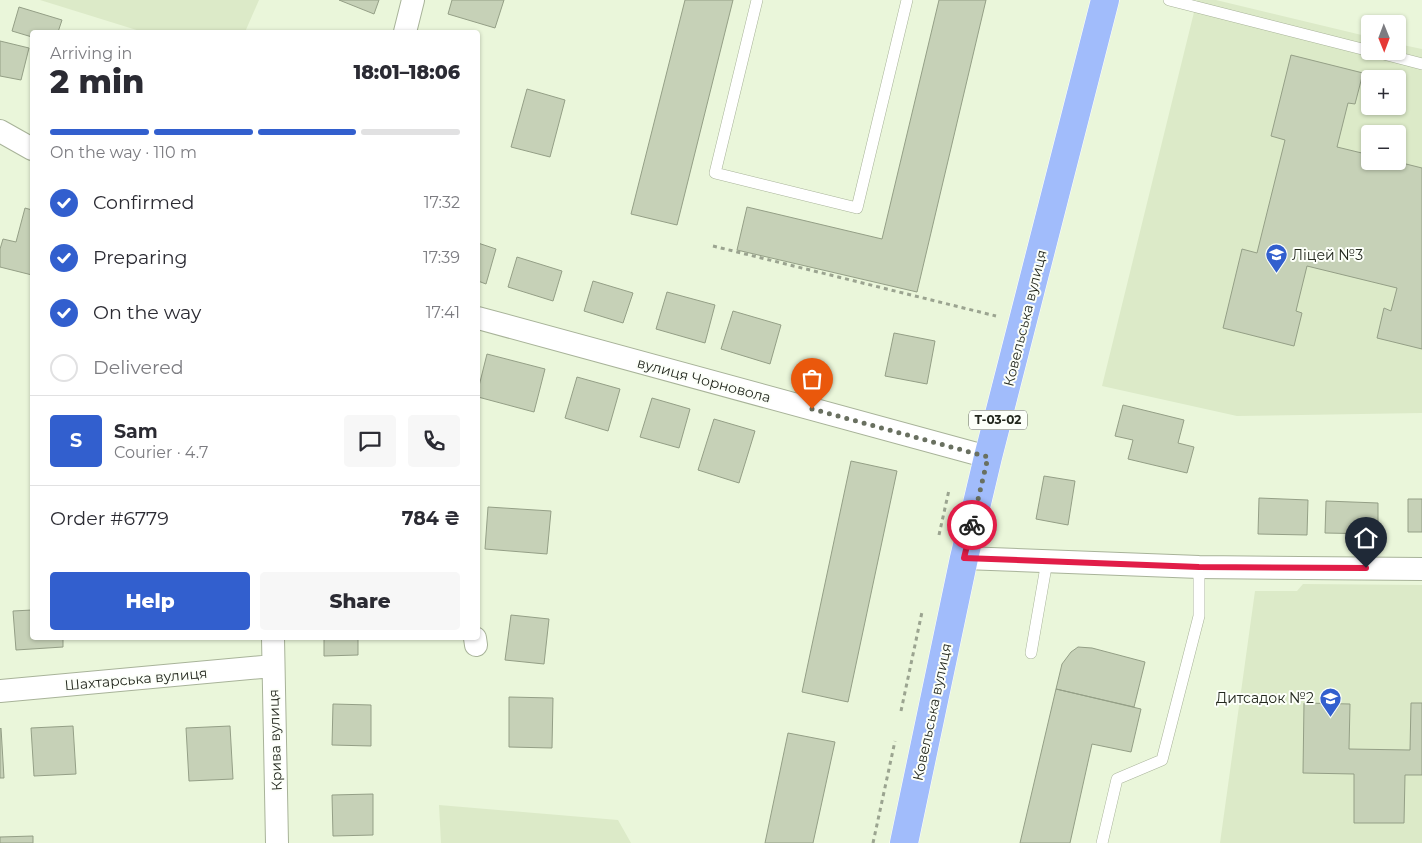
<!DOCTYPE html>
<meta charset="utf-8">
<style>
body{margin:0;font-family:Montserrat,sans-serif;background:#f7f7f7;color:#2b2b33;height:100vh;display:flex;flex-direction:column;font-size:19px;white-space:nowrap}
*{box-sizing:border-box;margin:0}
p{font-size:16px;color:#7c7c81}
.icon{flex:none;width:28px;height:28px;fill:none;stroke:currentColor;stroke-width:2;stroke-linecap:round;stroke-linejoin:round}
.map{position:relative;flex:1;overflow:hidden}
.side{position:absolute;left:30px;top:30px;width:450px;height:610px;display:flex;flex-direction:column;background:#fff;border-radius:5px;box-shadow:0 1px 4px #0004}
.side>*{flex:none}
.needle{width:32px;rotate:179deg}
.buttons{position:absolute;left:1361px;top:15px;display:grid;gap:10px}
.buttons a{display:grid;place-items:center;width:45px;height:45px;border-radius:5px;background:#fff;box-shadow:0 1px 4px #0004;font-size:25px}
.pin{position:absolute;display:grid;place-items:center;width:42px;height:42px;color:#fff;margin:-51px -21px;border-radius:50% 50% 50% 0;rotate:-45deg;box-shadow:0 0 5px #0007}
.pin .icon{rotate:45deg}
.courier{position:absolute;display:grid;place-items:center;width:50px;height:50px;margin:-25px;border:4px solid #e11d48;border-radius:50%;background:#fff;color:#222;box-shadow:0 1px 6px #0007}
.summary em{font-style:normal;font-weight:800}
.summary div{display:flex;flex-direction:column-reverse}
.summary{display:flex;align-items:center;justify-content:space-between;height:85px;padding:0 20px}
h1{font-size:32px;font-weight:800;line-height:38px}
.bar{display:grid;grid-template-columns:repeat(4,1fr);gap:8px 5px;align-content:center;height:60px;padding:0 20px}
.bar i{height:6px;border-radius:4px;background:#e1e1e2}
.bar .active{background:#325fce}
.bar p{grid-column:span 4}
.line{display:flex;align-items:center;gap:12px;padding:0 20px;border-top:1px solid #e1e1e2}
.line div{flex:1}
.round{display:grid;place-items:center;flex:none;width:52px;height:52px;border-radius:5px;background:#f7f7f7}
ol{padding:0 20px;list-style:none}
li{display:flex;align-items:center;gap:15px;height:55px}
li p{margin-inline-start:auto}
li .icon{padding:5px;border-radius:50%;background:#325fce;color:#fff;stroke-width:4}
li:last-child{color:#7c7c81}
li i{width:28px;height:28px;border:2px solid #e1e1e2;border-radius:50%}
.action{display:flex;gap:10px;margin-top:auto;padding:10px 20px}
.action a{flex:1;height:58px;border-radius:5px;background:#325fce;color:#fff;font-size:20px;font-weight:800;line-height:58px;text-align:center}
.action a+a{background:#f7f7f7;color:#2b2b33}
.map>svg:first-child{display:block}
.built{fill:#dceac8;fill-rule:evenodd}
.building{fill:#c6d1b7;stroke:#949f86}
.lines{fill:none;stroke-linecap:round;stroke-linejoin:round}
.lane-casing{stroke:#a8b399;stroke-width:12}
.street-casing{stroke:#a8b399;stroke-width:24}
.primary-casing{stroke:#fff;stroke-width:29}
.path{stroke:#9ba490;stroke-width:3;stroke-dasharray:4 4;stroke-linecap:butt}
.lane{stroke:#fff;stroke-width:11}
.street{stroke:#fff;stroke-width:22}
.primary{stroke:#a1bcfb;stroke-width:28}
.done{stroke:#697060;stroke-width:5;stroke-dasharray:0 9}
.route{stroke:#e11d48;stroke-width:6}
.labels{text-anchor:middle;stroke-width:4;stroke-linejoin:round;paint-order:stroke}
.shield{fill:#fcfff9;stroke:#646860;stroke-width:1}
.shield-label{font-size:12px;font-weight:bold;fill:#23281e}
.poi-label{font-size:14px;fill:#23281e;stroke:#fcfff9;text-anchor:start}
.street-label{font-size:14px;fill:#23281e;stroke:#fcfff9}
</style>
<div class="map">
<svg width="1422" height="843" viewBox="0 0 1422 843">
<rect width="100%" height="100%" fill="#eaf6da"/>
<!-- built -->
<path class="built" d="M40,0H259L245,32H143Z
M1197,0H1216L1370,37V51H1398V44L1422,49V413L1237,416L1102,386ZM1370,79H1398V106H1370ZM1370,134H1398V161H1370Z
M1303,584L1422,585V843H1220L1255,591H1297Z
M439,805L618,820L631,843H441Z"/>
<!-- building -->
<path class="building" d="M339,0H379L374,14Z
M452,0H504L495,28L448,14Z
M685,0H733L677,225L631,214Z
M939,0H986L917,292L737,250L747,207L882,239Z
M19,7L62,20L58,32H32V37L12,31Z
M0,41L29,48L21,80L0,76Z
M1291,55L1363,73L1355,104L1348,103L1337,147L1370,155V161H1394L1422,168V349L1377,338L1384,308L1391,311L1397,288L1307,266L1296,311L1302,313L1294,346L1223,328L1242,249L1257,253L1285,140L1271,136Z
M527,89L565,100L550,157L511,147Z
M25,208L32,210V275L0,267V249L3,239L16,242Z
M478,243L496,249L486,284L478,281Z
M517,257L562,271L553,301L508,287Z
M593,281L633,293L623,323L584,311Z
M667,292L715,305L705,343L656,329Z
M733,311L781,325L770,364L721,349Z
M894,333L935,341L927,384L885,376Z
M487,354L545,369L534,412L478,397V390Z
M577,377L620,389L608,431L565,418Z
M652,398L690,409L679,448L640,437Z
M1123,405L1184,420L1178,443L1194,447L1187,473L1128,459L1133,440L1115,436Z
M714,419L755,431L739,483L698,470Z
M851,461L897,471L848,702L802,692Z
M1044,476L1075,481L1068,525L1036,519Z
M1259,498L1308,500L1307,535L1258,534Z
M1408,499H1422V532H1408Z
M1326,501L1378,503V534L1325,533Z
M488,507L551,511L547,554L485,549Z
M32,610V638H63V647L16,650L13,611Z
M511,615L549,619L544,664L505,660Z
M324,638H358V655L324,656Z
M1078,647L1092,648L1145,662L1134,707L1056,689L1062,664L1071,652Z
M1056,689L1141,709L1131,752L1092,744L1070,843H1020Z
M509,697L553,698L552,748L509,747Z
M1304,703L1350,704L1349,749L1410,750L1411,703H1422V775H1405L1404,823H1354V774L1303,773Z
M333,704L371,705V746L332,745Z
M73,726L76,774L34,776L31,728Z
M230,726L233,779L189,781L186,728Z
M1,728L4,778H0V729Z
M788,733L835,742L813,843H765Z
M373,794V835L333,836L332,795Z
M33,836V843H0V837Z"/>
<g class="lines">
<defs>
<path id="lane" d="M757,0L715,173L857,208L907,0
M1169,0L1370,51
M1372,51L1422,64
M1031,653L1047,561
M1102,843L1117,779L1162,760L1199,616V567"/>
<path id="street" d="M405,32L413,0
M0,131L32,149
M478,318L988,457
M964,558L1199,567L1422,569
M273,638L277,843
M475,638L476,645
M0,691L273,666"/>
<path id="primary" d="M904,843L964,558L988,457L1105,0"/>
</defs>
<!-- lane casing -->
<use href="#lane" class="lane-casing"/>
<!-- street casing -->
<use href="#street" class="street-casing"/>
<!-- primary casing -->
<use href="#primary" class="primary-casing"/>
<!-- path -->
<path class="path" d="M713,246L996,316
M939,535L949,490
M901,711L922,612
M873,843L895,741"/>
<!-- lane -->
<use href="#lane" class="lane"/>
<!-- street -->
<use href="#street" class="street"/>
<!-- primary -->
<use href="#primary" class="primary"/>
</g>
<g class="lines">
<!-- done -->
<path class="done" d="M812,409L988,457L972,525"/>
<!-- route -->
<path class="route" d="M972,525L964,558L1199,567L1366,568"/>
</g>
<!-- icons -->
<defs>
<symbol id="school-pin" viewBox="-11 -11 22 30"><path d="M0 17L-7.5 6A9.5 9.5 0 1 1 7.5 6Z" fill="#325fce" stroke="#fcfff9"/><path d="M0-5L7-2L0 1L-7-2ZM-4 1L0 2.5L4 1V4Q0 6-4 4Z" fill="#fff"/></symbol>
</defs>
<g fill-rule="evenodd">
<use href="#school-pin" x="1264" y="242" width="25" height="34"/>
<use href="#school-pin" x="1318" y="686" width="25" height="34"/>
</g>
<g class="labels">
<!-- shield labels -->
<rect class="shield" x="969" y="410.5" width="58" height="19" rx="4"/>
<g class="shield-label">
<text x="998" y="424">Т-03-02</text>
</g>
<!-- poi labels -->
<g class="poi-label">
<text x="1292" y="260">Ліцей №3</text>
<text x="1314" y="703" text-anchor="end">Дитсадок №2</text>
</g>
<!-- street labels -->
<g class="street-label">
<text transform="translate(1025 318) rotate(-76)" y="5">Ковельська вулиця</text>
<text transform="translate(704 380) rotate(15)" y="5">вулиця Чорновола</text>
<text transform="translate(136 679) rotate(-5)" y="5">Шахтарська вулиця</text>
<text transform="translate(932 712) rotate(-78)" y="5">Ковельська вулиця</text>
<text transform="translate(275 740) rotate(-92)" y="5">Крива вулиця</text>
</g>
</g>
</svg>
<div class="buttons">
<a><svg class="needle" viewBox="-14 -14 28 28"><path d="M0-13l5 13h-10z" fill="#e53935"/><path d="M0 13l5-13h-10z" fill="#7c7c81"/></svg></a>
<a>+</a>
<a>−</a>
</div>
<div class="pin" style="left:812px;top:409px;background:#ea580c"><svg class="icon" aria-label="bag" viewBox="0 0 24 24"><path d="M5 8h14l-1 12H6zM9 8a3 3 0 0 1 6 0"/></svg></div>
<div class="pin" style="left:1366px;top:568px;background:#1f2937"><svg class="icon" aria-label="home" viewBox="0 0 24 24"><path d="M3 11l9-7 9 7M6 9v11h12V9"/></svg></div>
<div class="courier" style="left:972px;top:525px"><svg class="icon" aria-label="bike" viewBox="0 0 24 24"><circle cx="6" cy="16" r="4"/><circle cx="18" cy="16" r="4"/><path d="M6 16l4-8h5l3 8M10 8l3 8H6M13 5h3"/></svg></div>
<section class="side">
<div class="summary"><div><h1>2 min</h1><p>Arriving in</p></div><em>18:01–18:06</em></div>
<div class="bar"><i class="active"></i><i class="active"></i><i class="active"></i><i></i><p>On the way · 110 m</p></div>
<ol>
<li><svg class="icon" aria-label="check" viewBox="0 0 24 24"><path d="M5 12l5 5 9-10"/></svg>Confirmed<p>17:32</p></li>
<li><svg class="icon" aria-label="check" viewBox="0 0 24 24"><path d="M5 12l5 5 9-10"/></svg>Preparing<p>17:39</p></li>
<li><svg class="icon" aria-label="check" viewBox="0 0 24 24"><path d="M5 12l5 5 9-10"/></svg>On the way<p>17:41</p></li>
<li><i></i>Delivered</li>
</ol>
<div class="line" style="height:90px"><b class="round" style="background:#325fce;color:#fff">S</b><div><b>Sam</b><p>Courier · 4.7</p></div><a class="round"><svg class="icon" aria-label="chat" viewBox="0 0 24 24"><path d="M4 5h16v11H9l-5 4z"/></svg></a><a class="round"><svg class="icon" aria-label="phone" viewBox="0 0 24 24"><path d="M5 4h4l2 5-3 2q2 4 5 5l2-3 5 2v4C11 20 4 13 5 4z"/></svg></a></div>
<div class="line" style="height:65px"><div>Order #6779</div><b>784 ₴</b></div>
<div class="action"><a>Help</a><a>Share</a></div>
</section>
</div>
